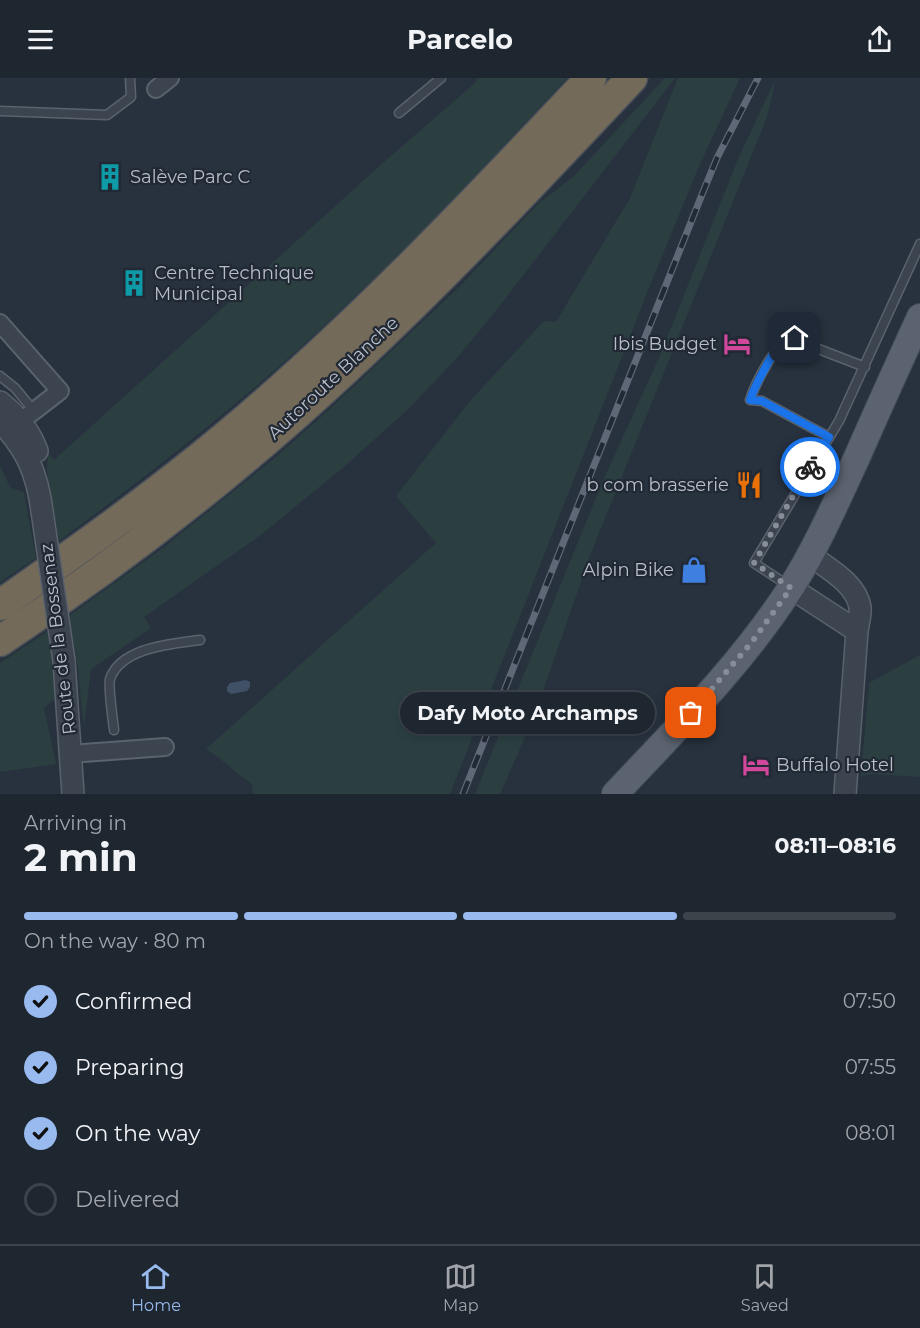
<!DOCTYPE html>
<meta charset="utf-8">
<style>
body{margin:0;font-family:Montserrat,sans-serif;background:#262e37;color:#f1f3f6;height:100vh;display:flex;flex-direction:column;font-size:22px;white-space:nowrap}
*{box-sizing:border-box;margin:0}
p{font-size:20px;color:#a1a5aa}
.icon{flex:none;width:33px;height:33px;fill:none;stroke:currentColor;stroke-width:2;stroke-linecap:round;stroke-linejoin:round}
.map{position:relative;height:716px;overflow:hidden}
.sheet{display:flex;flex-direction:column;background:#1e262f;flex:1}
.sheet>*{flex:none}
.pin{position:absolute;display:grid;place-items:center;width:51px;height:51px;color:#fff;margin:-26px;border-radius:12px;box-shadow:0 3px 9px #0006}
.courier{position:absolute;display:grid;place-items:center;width:60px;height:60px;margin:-30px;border:4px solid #1a73e8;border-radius:50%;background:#fff;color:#222;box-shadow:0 2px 8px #0007}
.bubble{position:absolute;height:42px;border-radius:21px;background:#1e262f;box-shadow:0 3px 9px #0003,0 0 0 2px #3c434b;font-size:20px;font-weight:700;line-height:42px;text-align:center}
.overview em{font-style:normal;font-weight:700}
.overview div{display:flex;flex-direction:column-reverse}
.overview{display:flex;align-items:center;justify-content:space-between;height:102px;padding:0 24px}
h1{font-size:39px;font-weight:700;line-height:45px}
.bar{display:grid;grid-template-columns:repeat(4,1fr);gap:9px 6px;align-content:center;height:72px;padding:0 24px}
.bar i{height:8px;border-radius:4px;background:#3c434b}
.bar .active{background:#98baef}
.bar p{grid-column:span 4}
ol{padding:0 24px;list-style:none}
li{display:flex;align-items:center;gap:18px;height:66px}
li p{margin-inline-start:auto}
li .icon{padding:6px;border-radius:50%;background:#98baef;color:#111;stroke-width:4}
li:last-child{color:#a1a5aa}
li i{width:33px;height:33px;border:3px solid #3c434b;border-radius:50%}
header{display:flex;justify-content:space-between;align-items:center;height:78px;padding:0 24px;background:#1e262f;font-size:27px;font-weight:700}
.menu{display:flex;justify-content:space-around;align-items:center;height:84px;border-top:2px solid #3c434b;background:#1e262f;font-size:16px;color:#a1a5aa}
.menu a{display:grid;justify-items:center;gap:3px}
.menu .active{color:#98baef}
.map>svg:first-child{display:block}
.green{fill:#2b3f41}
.water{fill:#405066}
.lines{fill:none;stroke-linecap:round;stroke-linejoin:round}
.service-casing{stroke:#5a626c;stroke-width:11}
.minor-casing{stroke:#5a626c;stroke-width:20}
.tertiary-casing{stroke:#5a626c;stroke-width:24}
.primary-casing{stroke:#464d58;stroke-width:28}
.motorway-casing{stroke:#474f59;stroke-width:33}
.service{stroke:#3c444f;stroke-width:8}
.minor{stroke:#3c444f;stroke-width:16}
.tertiary{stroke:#3c444f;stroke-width:21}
.primary{stroke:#5a636f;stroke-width:26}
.motorway{stroke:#746a5a;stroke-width:30}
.rail-casing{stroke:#5f6876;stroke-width:7}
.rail{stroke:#212934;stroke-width:4.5;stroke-dasharray:14;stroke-linecap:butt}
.tertiary-bridge-casing{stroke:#5a626c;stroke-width:24;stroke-linecap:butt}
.tertiary-bridge{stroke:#3c444f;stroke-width:21}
.done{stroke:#868e99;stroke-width:6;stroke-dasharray:0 10.8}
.route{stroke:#1a73e8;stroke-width:8}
.labels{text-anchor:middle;stroke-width:4.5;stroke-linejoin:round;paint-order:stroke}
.poi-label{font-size:18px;fill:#b9bfc9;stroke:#212934;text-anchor:start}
.street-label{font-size:18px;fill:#b9bfc9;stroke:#212934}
</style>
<header><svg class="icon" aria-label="menu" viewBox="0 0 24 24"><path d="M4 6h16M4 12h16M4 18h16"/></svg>Parcelo<svg class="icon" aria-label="share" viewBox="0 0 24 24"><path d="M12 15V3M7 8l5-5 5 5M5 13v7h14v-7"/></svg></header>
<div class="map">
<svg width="920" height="716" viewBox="0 0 920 716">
<rect width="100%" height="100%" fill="#28323f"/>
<!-- green -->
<path class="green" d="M477,0H567C494,78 421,157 343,230C254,315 157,390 59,463L47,392L48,375L54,382L383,85L476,4Z
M665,0H675L498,230L457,280L407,332L345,388L262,456L144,539L151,550L91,591L84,649L77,583L69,538L167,467L277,378L332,329L458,210L540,124L573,99Z
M678,0H740L699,88L649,210L450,716H253L252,706C235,695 223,681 206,671L436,465L396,418L470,323L544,243L556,244L630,120Z
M776,0L767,39L591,475L533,641L500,716H475L605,398L659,280L738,81Z
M0,388L10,409L24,415L36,480L0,504Z
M48,553L57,619L44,630L56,686L0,694V585Z
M920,577V699L873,696L861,698L869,605Z"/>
<!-- water -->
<path class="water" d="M246,602L250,604V609L247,613L231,616L227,613V609L230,605Z"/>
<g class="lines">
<defs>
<path id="service" d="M0,33L107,37L131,19L130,0
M399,35L441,0
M0,298L15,310L34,333
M829,359L762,323L750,322C755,306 775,266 790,260L865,289
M789,508L754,485L839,343L920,166
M114,652C113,642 108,609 110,601C121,569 172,566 200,562"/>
<path id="minor" d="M156,11L170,0
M0,245L60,313L12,350
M70,676L165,669"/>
<path id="tertiary" d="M0,324C16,337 30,353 37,373
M0,343C27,372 37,395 42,433
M810,477C827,490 856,505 860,529C861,536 858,546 857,553L845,716
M791,510L857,553
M64,583L73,716"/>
<path id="primary" d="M615,716C676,651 741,587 790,511C817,469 837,422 858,377C878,331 899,285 920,239"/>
<path id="motorway" d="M0,527C77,473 153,419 225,359C357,249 474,124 591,0
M0,563C122,482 239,391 346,291C445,199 539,99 632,0"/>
</defs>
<!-- service casing -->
<use href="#service" class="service-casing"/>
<!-- minor casing -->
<use href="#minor" class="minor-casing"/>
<!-- tertiary casing -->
<use href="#tertiary" class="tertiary-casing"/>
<!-- primary casing -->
<use href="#primary" class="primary-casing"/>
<!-- motorway casing -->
<use href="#motorway" class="motorway-casing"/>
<!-- service -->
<use href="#service" class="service"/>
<!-- minor -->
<use href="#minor" class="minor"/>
<!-- tertiary -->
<use href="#tertiary" class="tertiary"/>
<!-- primary -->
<use href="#primary" class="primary"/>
<!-- motorway -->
<use href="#motorway" class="motorway"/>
<defs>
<path id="rail" d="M463,716L703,114L717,80L758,0"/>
</defs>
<!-- rail casing -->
<use href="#rail" class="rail-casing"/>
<!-- rail -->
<use href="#rail" class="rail"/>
<defs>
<path id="tertiary-bridge" d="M42,433L64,583"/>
</defs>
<!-- tertiary-bridge casing -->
<use href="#tertiary-bridge" class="tertiary-bridge-casing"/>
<!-- tertiary-bridge -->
<use href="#tertiary-bridge" class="tertiary-bridge"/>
</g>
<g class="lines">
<!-- done -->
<path class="done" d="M691,635L752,564L791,510L754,485L810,389"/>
<!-- route -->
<path class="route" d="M795,260C790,260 790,259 785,262C775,268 754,310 750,322L762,323L829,359L810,389"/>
</g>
<!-- icons -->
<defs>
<symbol id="building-bare" viewBox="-9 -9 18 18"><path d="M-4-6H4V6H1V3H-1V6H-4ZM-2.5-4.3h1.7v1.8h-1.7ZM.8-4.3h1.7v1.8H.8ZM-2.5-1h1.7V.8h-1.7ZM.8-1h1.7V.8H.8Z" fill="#0f9aa8" stroke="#212934" stroke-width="2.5" paint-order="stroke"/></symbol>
<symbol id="hotel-bare" viewBox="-9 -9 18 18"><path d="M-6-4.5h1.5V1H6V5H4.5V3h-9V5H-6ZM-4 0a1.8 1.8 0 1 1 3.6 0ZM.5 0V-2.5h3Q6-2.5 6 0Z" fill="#d1479c" stroke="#212934" stroke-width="2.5" paint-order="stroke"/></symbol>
<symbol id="restaurant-bare" viewBox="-9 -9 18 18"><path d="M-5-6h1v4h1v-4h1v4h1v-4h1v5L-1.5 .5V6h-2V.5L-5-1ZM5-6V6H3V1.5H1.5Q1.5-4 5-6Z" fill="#e8710a" stroke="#212934" stroke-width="2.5" paint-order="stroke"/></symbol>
<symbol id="shop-bare" viewBox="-9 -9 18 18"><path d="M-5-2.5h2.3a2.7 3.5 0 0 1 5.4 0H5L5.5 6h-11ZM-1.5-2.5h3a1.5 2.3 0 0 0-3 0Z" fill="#3f7fe0" stroke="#212934" stroke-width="2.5" paint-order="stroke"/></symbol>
</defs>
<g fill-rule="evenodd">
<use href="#building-bare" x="91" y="80" width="38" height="38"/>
<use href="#building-bare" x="115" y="186" width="38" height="38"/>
<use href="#hotel-bare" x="718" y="247" width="38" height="38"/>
<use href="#restaurant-bare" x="730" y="388" width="38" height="38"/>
<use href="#shop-bare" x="675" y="473" width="38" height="38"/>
<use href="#hotel-bare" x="737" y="668" width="38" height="38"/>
</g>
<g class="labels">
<!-- poi labels -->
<g class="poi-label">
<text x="130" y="105">Salève Parc C</text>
<text x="154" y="201">Centre Technique<tspan x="154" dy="21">Municipal</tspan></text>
<text x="717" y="272" text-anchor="end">Ibis Budget</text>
<text x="729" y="413" text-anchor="end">b com brasserie</text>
<text x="674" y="498" text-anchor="end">Alpin Bike</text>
<text x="776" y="693">Buffalo Hotel</text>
</g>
<!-- street labels -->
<g class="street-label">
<text transform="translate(333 300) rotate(-43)" y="6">Autoroute Blanche</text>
<text transform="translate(58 561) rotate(-97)" y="6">Route de la Bossenaz</text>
</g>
</g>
</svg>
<div class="pin" style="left:691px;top:635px;background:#ea580c"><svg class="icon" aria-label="bag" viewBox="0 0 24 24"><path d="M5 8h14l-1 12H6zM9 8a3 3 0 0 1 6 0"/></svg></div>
<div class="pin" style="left:795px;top:260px;background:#1f2937"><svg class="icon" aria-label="home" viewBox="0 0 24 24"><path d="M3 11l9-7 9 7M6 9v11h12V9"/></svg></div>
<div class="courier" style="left:810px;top:389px"><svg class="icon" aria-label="bike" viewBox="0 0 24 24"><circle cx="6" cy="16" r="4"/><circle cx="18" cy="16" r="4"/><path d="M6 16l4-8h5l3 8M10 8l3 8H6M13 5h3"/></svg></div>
<div class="bubble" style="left:400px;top:614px;width:255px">Dafy Moto Archamps</div>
</div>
<section class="sheet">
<div class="overview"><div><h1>2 min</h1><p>Arriving in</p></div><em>08:11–08:16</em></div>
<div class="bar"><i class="active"></i><i class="active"></i><i class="active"></i><i></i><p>On the way · 80 m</p></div>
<ol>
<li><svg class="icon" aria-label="check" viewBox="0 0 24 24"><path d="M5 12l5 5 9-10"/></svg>Confirmed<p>07:50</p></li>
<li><svg class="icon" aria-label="check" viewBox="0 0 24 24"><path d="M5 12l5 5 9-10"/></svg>Preparing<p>07:55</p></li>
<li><svg class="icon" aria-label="check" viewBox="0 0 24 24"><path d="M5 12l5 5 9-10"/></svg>On the way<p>08:01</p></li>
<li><i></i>Delivered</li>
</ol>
</section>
<nav class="menu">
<a class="active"><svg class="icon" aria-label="home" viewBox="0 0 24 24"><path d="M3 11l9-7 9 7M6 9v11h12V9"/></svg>Home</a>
<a><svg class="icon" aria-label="map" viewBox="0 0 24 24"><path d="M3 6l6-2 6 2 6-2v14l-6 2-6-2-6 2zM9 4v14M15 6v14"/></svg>Map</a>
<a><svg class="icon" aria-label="saved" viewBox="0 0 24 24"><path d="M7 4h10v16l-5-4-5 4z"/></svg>Saved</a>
</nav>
